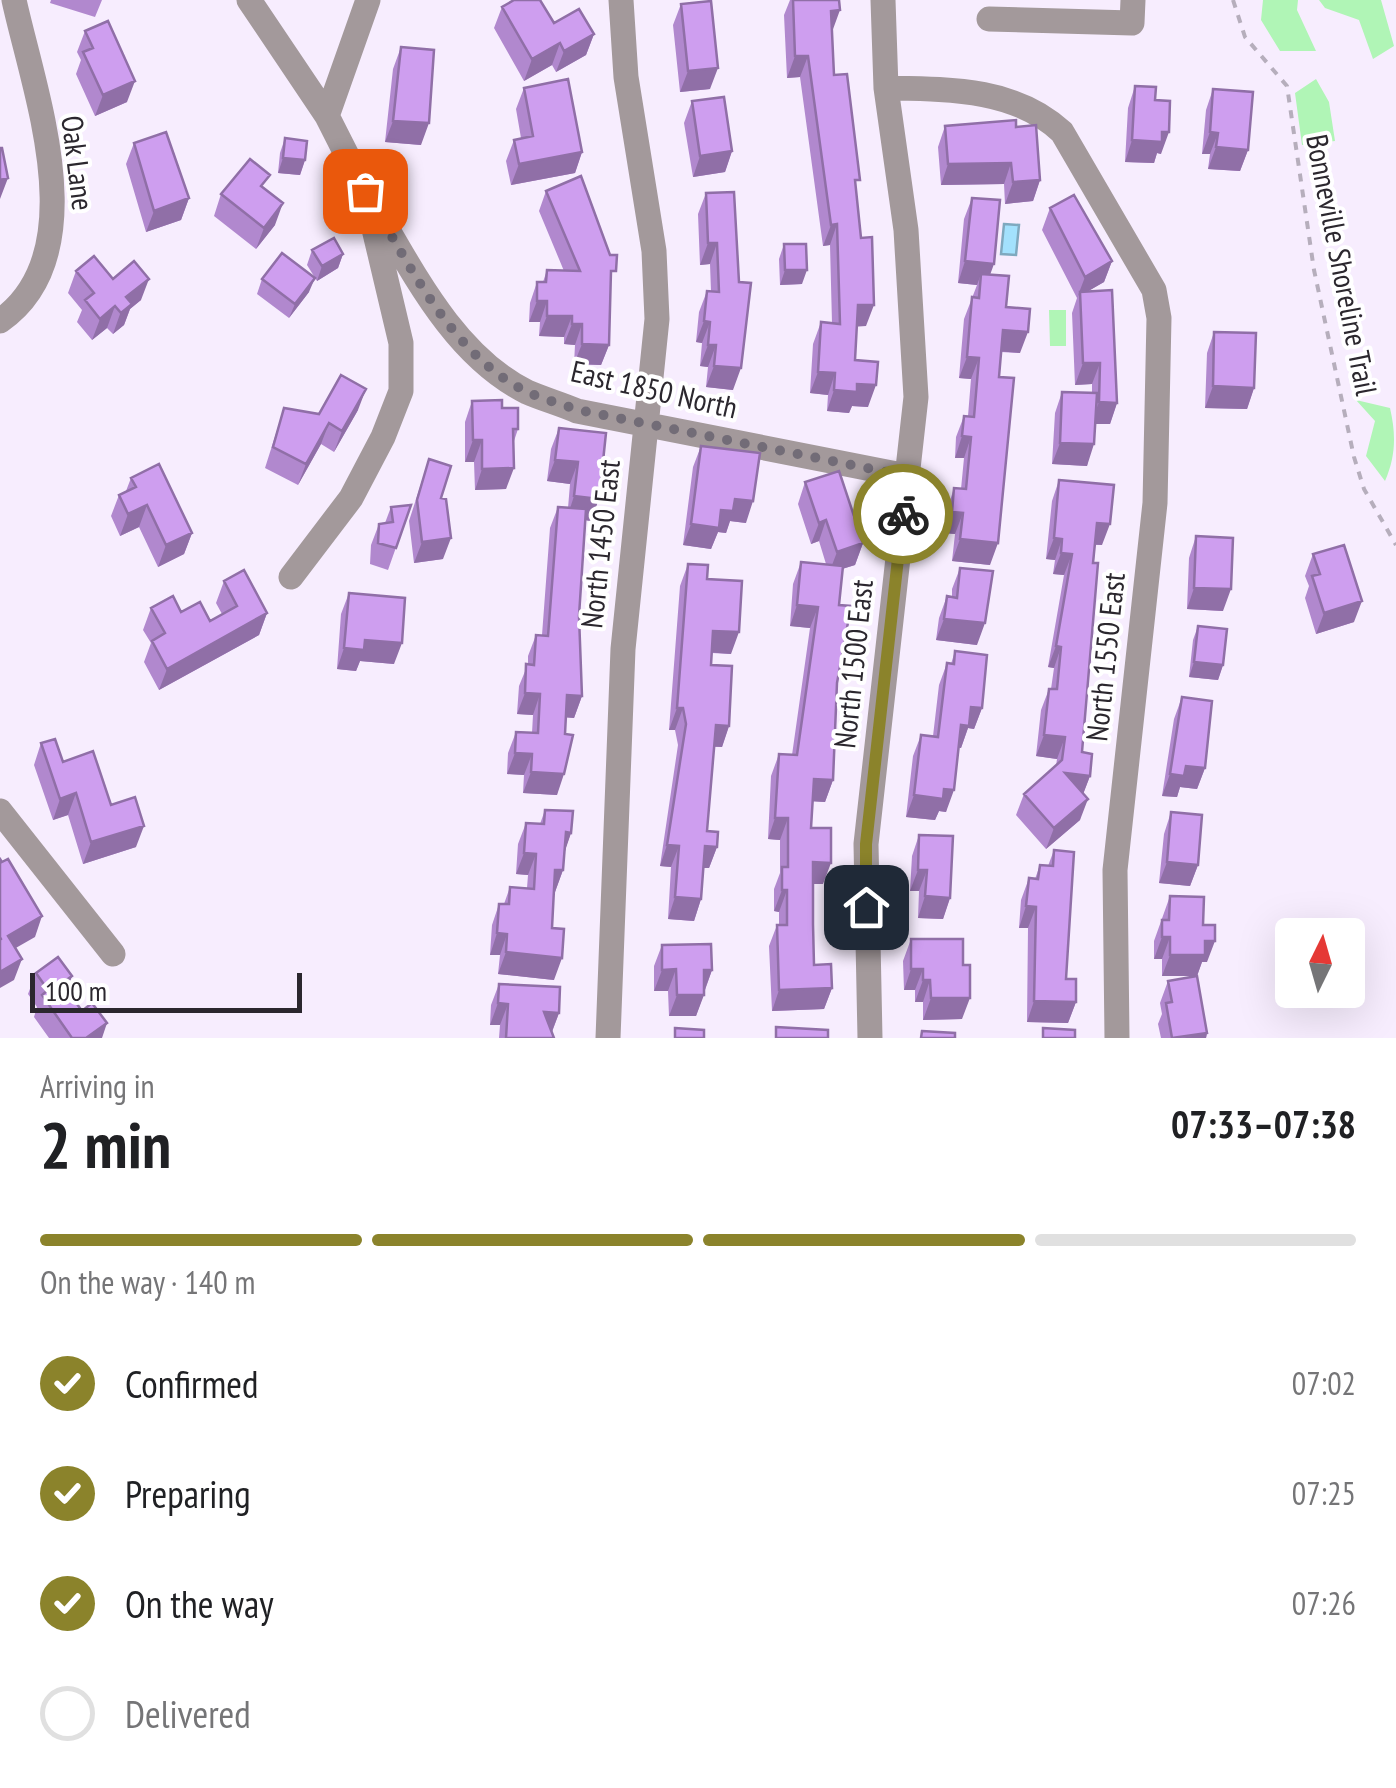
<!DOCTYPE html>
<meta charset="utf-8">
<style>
body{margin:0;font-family:"PT Sans Narrow",sans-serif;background:#f2f2f2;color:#202124;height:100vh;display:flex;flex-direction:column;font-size:38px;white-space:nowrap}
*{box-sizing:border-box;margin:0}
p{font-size:32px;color:#757577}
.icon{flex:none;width:55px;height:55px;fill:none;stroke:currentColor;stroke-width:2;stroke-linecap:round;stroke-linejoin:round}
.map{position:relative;height:1038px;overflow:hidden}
.side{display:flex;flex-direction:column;background:#fff;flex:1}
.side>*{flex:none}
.needle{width:65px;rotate:5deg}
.fabs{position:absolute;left:1275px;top:918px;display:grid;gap:20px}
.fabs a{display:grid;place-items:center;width:90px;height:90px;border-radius:10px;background:#fff;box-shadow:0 10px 40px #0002;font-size:50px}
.scale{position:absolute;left:30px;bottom:25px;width:272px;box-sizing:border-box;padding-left:10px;border:5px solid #2b272e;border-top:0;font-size:28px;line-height:35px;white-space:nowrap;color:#2b272e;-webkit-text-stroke:8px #fff;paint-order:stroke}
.pin{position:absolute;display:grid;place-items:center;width:85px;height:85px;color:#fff;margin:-42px;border-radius:20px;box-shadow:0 5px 15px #0006}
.courier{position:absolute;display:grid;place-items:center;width:100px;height:100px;margin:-50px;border:8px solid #8b832b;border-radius:50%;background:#fff;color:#222;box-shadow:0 2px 12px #0007}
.overview em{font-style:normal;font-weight:600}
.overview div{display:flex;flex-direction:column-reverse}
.overview{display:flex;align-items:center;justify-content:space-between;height:170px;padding:0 40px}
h1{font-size:65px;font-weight:600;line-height:75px}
.bar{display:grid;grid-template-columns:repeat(4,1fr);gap:15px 10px;align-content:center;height:120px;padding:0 40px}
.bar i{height:12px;border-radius:8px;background:#e0e0e0}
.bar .active{background:#8b832b}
.bar p{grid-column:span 4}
ol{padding:0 40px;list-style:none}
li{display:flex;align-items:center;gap:30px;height:110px}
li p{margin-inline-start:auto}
li .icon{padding:10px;border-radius:50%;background:#8b832b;color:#fff;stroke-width:4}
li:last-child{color:#757577}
li i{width:55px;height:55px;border:5px solid #e0e0e0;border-radius:50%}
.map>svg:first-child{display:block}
.green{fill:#b0f5b6}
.water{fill:#a3e1fd;stroke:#7fa9bf;stroke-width:2.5}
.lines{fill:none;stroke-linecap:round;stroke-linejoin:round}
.path{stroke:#b6aebc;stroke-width:4;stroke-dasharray:8 8;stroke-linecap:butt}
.minor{stroke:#a3999b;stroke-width:25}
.wall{fill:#b188ce}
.shaded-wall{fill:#906fa7}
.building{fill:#ce9eef;stroke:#906fa7;stroke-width:2.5}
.done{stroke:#726c77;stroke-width:10;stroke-dasharray:0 18}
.route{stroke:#8b832b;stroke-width:12}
.labels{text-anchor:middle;stroke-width:8;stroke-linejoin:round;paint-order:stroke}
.street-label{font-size:30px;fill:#2b272e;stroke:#fff}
</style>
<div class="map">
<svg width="1396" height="1038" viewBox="0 0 1396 1038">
<rect width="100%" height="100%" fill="#f7edfe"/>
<!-- green -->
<path class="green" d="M1263,0H1298L1297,10L1316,51H1280L1261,20Z
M1319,0H1381L1394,46L1373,59L1359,20L1325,8Z
M1316,79L1329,102L1335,141L1302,145L1295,93Z
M1049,310H1066V346H1050Z
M1356,400L1390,408C1396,434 1396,456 1385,481L1366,456L1375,421Z"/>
<!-- water -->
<path class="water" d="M1004,224L1019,225L1016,255L1001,254Z"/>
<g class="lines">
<!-- path -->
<path class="path" d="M1233,0L1245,37L1287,86L1314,270L1354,457L1364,489L1396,545"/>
<!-- minor -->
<path class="minor" d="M249,0L327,116L365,191L401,343V391L383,437L351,498L291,577
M989,19L1132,23L1133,0
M886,88C948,89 1015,88 1062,132L1154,290L1159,318L1155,503L1115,870L1117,1038
M327,116L368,0
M365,191C408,261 449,353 527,392C543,399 561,404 577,411L907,476
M0,321C96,254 34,92 14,0
M0,811L113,954
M608,1038L623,649L657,319L654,251L626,77L621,0
M870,1038L866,844L916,397L906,230L886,88L883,0"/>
</g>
<!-- wall -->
<path class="wall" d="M51,0H102L95,17L50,3Z
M790,0H839L832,32L834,75L856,190L866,326H857L855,360L868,407L852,406L849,413L827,411L828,395L810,393L813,344L821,322L832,323L830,245L823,246L800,77L787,78L784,15Z
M681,4L710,89L680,92L673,25Z
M502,7L594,34L586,55L556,72L552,65L524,81L494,28Z
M85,31L127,102L95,116L76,74L81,60L77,52Z
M401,47L421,145L385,142L393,69Z
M1135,86L1155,100L1161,154L1157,153L1154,163L1125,162L1128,108Z
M524,88L582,152L575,173L511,185L506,161L514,140L521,138L516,109Z
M1213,89L1248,150L1240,171L1208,169L1210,154H1202L1206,110Z
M692,101L732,151L725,172L693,177L684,123Z
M945,126L1016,127L1040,180L1033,201L1005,204L1004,184L941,185L938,147Z
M285,138L305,160L300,175L278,173L280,153Z
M134,143L189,198L181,220L146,232L126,164Z
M546,191L611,287L609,345L601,365L574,364L575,345L564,344V337L539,336L540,322H529L530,303L537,282H543L547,270L564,271L539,211Z
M734,192L733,390L706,387L708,367L700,366L702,343L696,342L699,312L707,291H711L710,264L700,265L698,214L706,193Z
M221,194L275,225L256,249L214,216Z
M972,198L990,274L1006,307L1020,353L1001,352L990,565L952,561L955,534L944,533L947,510L954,488L961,489L964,458H955L956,437L964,416H968L971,379L959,378L964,319L977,285L958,283L964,219Z
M1050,208L1112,261L1104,282L1088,291L1117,403L1110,424H1095L1087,466L1052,464L1055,413L1062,392L1092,393V384L1075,385L1072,313L1077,298L1042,230Z
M784,244L802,284L780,285L779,259Z
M312,250L343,254L338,268L317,281L307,265Z
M76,271L113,279L141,300L130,309L124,325L113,334L107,328L92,340L77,322L82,310L68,293Z
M262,279L309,292L289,318L257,294Z
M1214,332L1254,388L1247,409L1205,408L1207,353Z
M472,401L518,429L513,444L506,489L475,490L474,462H465V422Z
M284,408L319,414L358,410L334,452L321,444L298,485L265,468Z
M559,428L606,433L591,521L586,520L579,616L582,696L574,718L566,717L557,795L523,793L524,775L507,774L508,753L516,732L532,733L533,715L517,714L519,686L528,664V656L536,635H542L550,528L558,507L568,508L570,484L547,481L551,449Z
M701,446L746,523L730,521L726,533L718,532L711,549L683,545L693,467Z
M429,459L441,498L443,559L414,563L409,521Z
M131,478L192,533L184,554L158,567L139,527L120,536L111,516L119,495L126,491Z
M1059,480L1102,545H1095L1082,752L1090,776L1083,794L1080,820L1046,849L1016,815L1024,794L1056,766L1057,759L1036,756L1041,710L1049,689H1051L1054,668L1048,667L1064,575L1053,574L1055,560L1046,559L1052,501Z
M805,482L863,543L855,565L842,569L839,605L833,780L825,802L812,801L811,828L823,884H813L814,965L832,988L824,1009L772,1011L769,946L777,925H779V912L774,911V889L780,873V840L768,839L771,776L779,754L792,755L810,628L790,626L793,584L801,562L826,564L819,541L811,544L798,504Z
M411,505L388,570L370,564L371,545L379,524L385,523L391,507Z
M1196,536L1223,611L1187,609L1189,558Z
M1313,554L1354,622L1316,634L1305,598L1309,586L1305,576Z
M688,564L707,579L731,654L712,653L711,665L729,726L722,747H714L707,831L717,847L709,868H704L701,899L694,921L668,919L671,867L660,866L678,745L675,730H669L680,586Z
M960,568L977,645L936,640L939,618L947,596L952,597V589Z
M224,581L267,613L259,635L159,690L144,662L151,643L143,630L151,608L181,612L210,621L222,614L216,603Z
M349,593L394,664L360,661L356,671L337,669L341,614Z
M1198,626L1223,665L1218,680L1189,677L1193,640Z
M955,651L982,708L974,729L968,728L961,748L959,747L946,812L939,811L935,820L906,817L913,756L921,735L933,736L939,685L947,663L951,664Z
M1182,697L1205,768L1197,789L1180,787L1177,797L1162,796L1174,719Z
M41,743L111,805L136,847L83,864L68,815L53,820L34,765Z
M545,810L571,833L564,852L563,870L555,892H554L552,928L554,980L498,974L500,955H490L492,925L499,904H504L510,887L527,888L528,875L516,874L518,844L526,823L540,824Z
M1171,812L1198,865L1190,886L1159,883L1164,834Z
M919,835L950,898L943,919L918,918L919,891H910L912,856Z
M1054,850L1066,979L1076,1002L1068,1023L1027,1022L1028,928H1019L1021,900L1029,878L1035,879L1040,865L1048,866Z
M1170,896L1203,925L1207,962H1202L1197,976L1207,1033L1206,1038H1161L1158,1024L1162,1014L1160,1003L1168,981L1194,976H1162V959H1154V941Z
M911,939L962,1019L923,1020V1002H915V990H904L903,961Z
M662,945L712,970L696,1016H669L668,991H654V966Z
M36,973L72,976L67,990L102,1038H49L34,1017L37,1007L28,994Z
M499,984L559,1013L552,1032L554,1038H499L500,1025H490L491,1005Z"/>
<!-- shaded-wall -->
<path class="shaded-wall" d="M840,10L832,32L831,11Z
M594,34L586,55L556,72L564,51Z
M560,43L552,65L524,81L532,59Z
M795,56H808L800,77L787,78Z
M718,68L710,89L680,92L688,71Z
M135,81L127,102L95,116L103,95Z
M393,121L429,123L421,145L385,142Z
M1162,132H1169L1161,154L1157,153L1154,163L1125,162L1132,140Z
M1210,132L1218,133L1210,154H1202Z
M1216,147L1248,150L1240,171L1208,169Z
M732,151L725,172L693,177L700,156Z
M582,152L575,173L511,185L519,164Z
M283,158L305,160L300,175L278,173Z
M1011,163L1004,184L941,185L948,164Z
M8,178L0,199V180Z
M1040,180L1033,201L1005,204L1013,182Z
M189,198L181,220L146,232L154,211Z
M283,203L275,225L256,249L264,228Z
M837,224L830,245L823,246L831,225Z
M708,243H717L710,264L700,265Z
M343,254L338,268L317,281L322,266Z
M965,261L994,264L986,286L981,274L977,285L958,283Z
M1112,261L1104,282L1080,296V292L1077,298L1085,277Z
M785,270H807L802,284L780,285Z
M315,278L309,292L289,318L295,304Z
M149,279L141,300L130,309L124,325L113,334L126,297Z
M537,301H547L540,322H529Z
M858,305H874L866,326L851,327Z
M115,306L107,328L92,340L100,319Z
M547,316H572L564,337L539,336Z
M704,321L710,322L702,343L696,342Z
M572,324H582L575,345L564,344Z
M1003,330L1028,332L1020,353L995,351Z
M582,344L609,345L601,365L574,364Z
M708,345H716L708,367L700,366Z
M967,357L979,358L971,379L959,378Z
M1083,363H1100L1092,384L1075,385Z
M714,366L741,368L733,390L706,387Z
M818,372L835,373L828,395L810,393Z
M857,384L876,385L868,407L852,406L849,413L827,411L834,390Z
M1213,386L1254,388L1247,409L1205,408Z
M366,389L358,410L334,452L342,431Z
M1099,402L1117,403L1110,424H1091Z
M329,423L321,444L298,485L306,464Z
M962,436L971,437L964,458H955Z
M473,440H482L474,462H465Z
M1060,443L1094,444L1087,466L1052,464Z
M555,460L578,462L570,484L547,481Z
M514,468L506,489L475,490L482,469Z
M574,496L599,499L591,521L567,518Z
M735,499L753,501L746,523L730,521L726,533L718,532L711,549L683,545L691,524L721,510Z
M147,505L139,527L120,536L128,514Z
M952,512L963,513L955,534L944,533Z
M826,520L819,541L811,544L819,523Z
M1097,523L1110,524L1102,545L1089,544Z
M192,533L184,554L158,567L166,545Z
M451,538L443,559L414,563L422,542Z
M1054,538L1062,539L1055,560L1046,559Z
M960,539L998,543L990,565L952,561Z
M863,543L855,565L829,573L837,552Z
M1061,553L1072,554L1064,575L1053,574Z
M1194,588L1231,589L1223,611L1187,609Z
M1362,601L1354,622L1316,634L1324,613Z
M797,605L818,607L810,628L790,626Z
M267,613L259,635L159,690L167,669Z
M944,619L985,623L977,645L936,640Z
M713,631L739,632L731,654L705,652Z
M365,640L402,643L394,664L360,661L356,671L337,669L344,648Z
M1056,646L1061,647L1054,668L1048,667Z
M1194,662L1223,665L1218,680L1189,677Z
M525,693L540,694L533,715L517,714Z
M567,695L582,696L574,718L559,717Z
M971,707L982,708L974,729L968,728L961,748L953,747L961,725Z
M677,708H683L675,730H669Z
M716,725L729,726L722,747L708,746Z
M1044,735L1065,737L1057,759L1036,756Z
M515,753L532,754L524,775L507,774Z
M1186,766L1205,768L1197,789L1180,787L1177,797L1162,796L1170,774Z
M531,772L564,774L557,795L523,793Z
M1065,773L1090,776L1082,797Z
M814,779L833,780L825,802L806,801Z
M944,789L954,790L946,812L939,811L935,820L906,817L914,795Z
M76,793L68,815L53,820L60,799Z
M1088,799L1080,820L1046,849L1054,828Z
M775,818H788L780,840L768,839Z
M144,826L136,847L83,864L91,842Z
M566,832L571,833L564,854Z
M667,845L679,846L671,867L660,866Z
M705,846L717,847L709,868H698Z
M524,853L536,854L528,875L516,874Z
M813,862L831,863L823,884H805Z
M1167,862L1198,865L1190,886L1159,883Z
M555,870H563L555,892L548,891Z
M918,870H927L919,891H910Z
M782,890H787L779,912L774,911Z
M925,896L950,898L943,919L918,918Z
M675,897L701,899L694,921L668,919Z
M1026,906L1036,907L1028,928H1019Z
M42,916L35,937L0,957L8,936Z
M497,933L507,934L500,955H490Z
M1162,937H1170L1162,959H1154Z
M1205,941H1215L1207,962H1202L1197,976H1162L1170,955Z
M506,952L562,958L554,980L498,974Z
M22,959L14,980L0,988V972Z
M676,969L668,991H654L662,970Z
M911,969H923L915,990H904Z
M704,970H712L704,992Z
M72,976L64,998L62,983Z
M923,980H930L923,1002H915Z
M832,988L824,1009L772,1011L779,990Z
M677,995H704L696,1016H669Z
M931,998H970L962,1019L923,1020Z
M1034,1001L1076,1002L1068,1023L1027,1022Z
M498,1003L508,1004L500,1025H490Z
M544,1012L559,1013L551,1034Z
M107,1023L102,1038H86Z
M1207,1033L1206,1038H1181Z"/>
<!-- building -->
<path class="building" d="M514,0H540L554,23L579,9L594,34L564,51L560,43L532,59L502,7Z
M793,0H839L840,10L831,11L834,75L847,74L860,180H855L861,238L872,237L874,305H858L855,360L878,362L876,385L857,384V392L834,390L835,373L818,372L821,322L840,324L837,224L831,225L808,56H795Z
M711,1L718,68L688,71L681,4Z
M108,21L135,81L103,95L83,52L93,48L85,31Z
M401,47L434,50L429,123L393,121Z
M568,79L582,152L519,164L514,140L533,136L524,88Z
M1135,86L1156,87L1155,100L1170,101L1169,132H1162V142L1132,140Z
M1213,89L1253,92L1248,150L1216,147L1218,133L1210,132Z
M724,97L732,151L700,156L692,101Z
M1016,120V127L1036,125L1040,180L1013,182L1011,163L948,164L945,126Z
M166,132L189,198L154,211L134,143Z
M285,138L307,141L305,160L283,158Z
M0,148H2L8,178L0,180Z
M250,159L270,175L261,186L283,203L264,228L221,194Z
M581,176L610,255H617L616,271H611L609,345L582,344V324H572V316H547V301H537V282H546L547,270L580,271L546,191Z
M734,192L739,282L751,283L741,368L714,366L716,345H708L710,322L704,321L707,291L719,292L717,243H708L706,193Z
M1074,195L1112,261L1085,277L1050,208Z
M972,198L1000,200L994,264L965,261Z
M334,238L343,254L322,266L312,250Z
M784,244H806L807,270H785Z
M282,253L315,278L295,304L262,279Z
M94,256L113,279L134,261L149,279L126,297L132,304L121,313L115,306L100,319L85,300L94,293L76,271Z
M981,274L1009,276L1006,307L1030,309L1028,332L1003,330L999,377L1014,378L998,543L960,539L963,513L952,512L954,488L966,489L971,437L962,436L964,416L974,417L979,358L967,357L972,297L979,298Z
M1112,290L1117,403L1099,402L1100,363H1083L1080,292Z
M1214,332L1256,333L1254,388L1213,386Z
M341,375L366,389L342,431L329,423L306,464L273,447L284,408L319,414Z
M1062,392L1097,393L1094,444L1060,443Z
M502,400V408H518V429H513L514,468L482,469V440H473L472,401Z
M559,428L606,433L599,499L574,496L578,462L555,460Z
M701,446L760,453L753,501L735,499L733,511L721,510L719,528L691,524Z
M429,459L451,466L441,498L446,499L451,538L422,542L417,500Z
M159,464L192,533L166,545L147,505L128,514L119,495L136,487L131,478Z
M839,471L863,543L837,552L826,520L819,523L805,482Z
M1059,480L1114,485L1110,524L1097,523L1093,563H1098L1082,752L1092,754L1090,776L1065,773L1088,799L1054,828L1024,794L1062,760L1065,737L1044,735L1049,689H1057L1061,647L1056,646L1072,554L1061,553L1062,539L1054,538Z
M411,505L396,548L378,543L379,524L393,522L391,507Z
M558,507L586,509L579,616L582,696L567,695L565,734L573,735L564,774L531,772L532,754L515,753L516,732L538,733L540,694L525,693L526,664L534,665L536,635L548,636Z
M1196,536L1233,538L1231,589L1194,588Z
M1344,545L1362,601L1324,613L1312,576L1320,574L1313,554Z
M801,562L843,566L839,605L851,606L837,683L833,780L814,779L811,828H831V863L813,862V924L814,965L831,964L832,988L779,990L777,925H787V890H782V867H788V818H775L779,754L797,755L818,607L797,605Z
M688,564L708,565L707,579L742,581L739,632L713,631L711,665L732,666L729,726L716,725L707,831L718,832L717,847L705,846L701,899L675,897L679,846L667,845L686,724L683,708H677Z
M960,568L993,571L985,623L944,619L947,596L957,598Z
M244,570L267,613L167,669L152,641L165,633L151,608L173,596L181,612L200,602L210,621L237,606L224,581Z
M349,593L405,598L402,643L365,640L364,650L344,648Z
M1198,626L1227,629L1223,665L1194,662Z
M955,651L987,655L982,708L971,707L969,726L961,725L954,790L944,789L943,799L914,795L921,735L938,737L947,663L954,664Z
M1182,697L1212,701L1205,768L1186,766L1184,776L1170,774Z
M55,739L63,762L93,751L111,805L135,797L144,826L91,842L76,793L60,799L41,743Z
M545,810L573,811L571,833L566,832L563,870H555L552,928L564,929L562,958L506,952L507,934L497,933L499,904H509L510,887L534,889L536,854L524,853L526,823L544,824Z
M1171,812L1202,815L1198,865L1167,862Z
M919,835L953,836L950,898L925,896L927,870H918Z
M1054,850L1074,852L1066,979H1076V1002L1034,1001L1036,907L1026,906L1029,878L1038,879L1040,865L1053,866Z
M0,859L2,862L8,859L42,916L8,936L22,959L0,972V940L1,939L0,937Z
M1170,896L1204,897L1203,925H1215V941H1205V955H1170V937H1162V920H1169Z
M911,939H963V965H970V998H931L930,980H923V969H911Z
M711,944L712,970H704V995H677L676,969L662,970V945Z
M58,957L72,976L62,983L82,1011L92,1003L107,1023L86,1038H72L42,995L48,990L36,973Z
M1197,976L1207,1033L1172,1038L1166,1003L1172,1002L1168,981Z
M499,984L560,987L559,1013L544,1012L554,1038H506L508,1004L498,1003Z
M776,1027L828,1030V1038H776Z
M675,1028L704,1030V1038H675Z
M1043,1028L1075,1030V1038H1043Z
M922,1031L955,1033V1038H921Z"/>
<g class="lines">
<!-- done -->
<path class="done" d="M365,191C409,262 449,353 527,392C543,399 561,404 578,410L907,476L903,514"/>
<!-- route -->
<path class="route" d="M866,907V844L903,514"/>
</g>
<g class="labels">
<!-- street labels -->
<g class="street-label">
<text transform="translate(77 163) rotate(83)" y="10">Oak Lane</text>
<text transform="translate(1341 265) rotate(79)" y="10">Bonneville Shoreline Trail</text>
<text transform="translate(654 390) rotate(13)" y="10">East 1850 North</text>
<text transform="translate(601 544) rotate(-84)" y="10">North 1450 East</text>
<text transform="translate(1106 657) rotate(-84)" y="10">North 1550 East</text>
<text transform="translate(854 664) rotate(-84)" y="10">North 1500 East</text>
</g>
</g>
</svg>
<div class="fabs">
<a><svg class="needle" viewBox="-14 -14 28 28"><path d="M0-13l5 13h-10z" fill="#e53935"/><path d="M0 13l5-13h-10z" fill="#757577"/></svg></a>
</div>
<div class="scale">100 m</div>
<div class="pin" style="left:365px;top:191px;background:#ea580c"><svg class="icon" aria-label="bag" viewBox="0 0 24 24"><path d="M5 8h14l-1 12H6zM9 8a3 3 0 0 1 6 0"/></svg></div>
<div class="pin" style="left:866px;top:907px;background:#1f2937"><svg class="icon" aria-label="home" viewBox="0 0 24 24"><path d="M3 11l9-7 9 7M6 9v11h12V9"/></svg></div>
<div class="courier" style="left:903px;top:514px"><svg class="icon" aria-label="bike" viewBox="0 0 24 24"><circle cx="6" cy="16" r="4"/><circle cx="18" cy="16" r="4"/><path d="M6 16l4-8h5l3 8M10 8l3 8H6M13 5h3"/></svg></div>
</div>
<section class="side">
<div class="overview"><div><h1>2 min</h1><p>Arriving in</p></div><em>07:33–07:38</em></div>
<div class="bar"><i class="active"></i><i class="active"></i><i class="active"></i><i></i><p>On the way · 140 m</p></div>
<ol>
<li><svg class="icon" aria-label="check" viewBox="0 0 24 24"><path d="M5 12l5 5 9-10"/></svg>Confirmed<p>07:02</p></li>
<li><svg class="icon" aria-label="check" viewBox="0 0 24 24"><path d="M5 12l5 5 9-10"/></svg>Preparing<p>07:25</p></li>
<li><svg class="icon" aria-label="check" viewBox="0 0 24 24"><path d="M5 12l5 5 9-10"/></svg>On the way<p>07:26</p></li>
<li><i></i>Delivered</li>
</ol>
</section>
